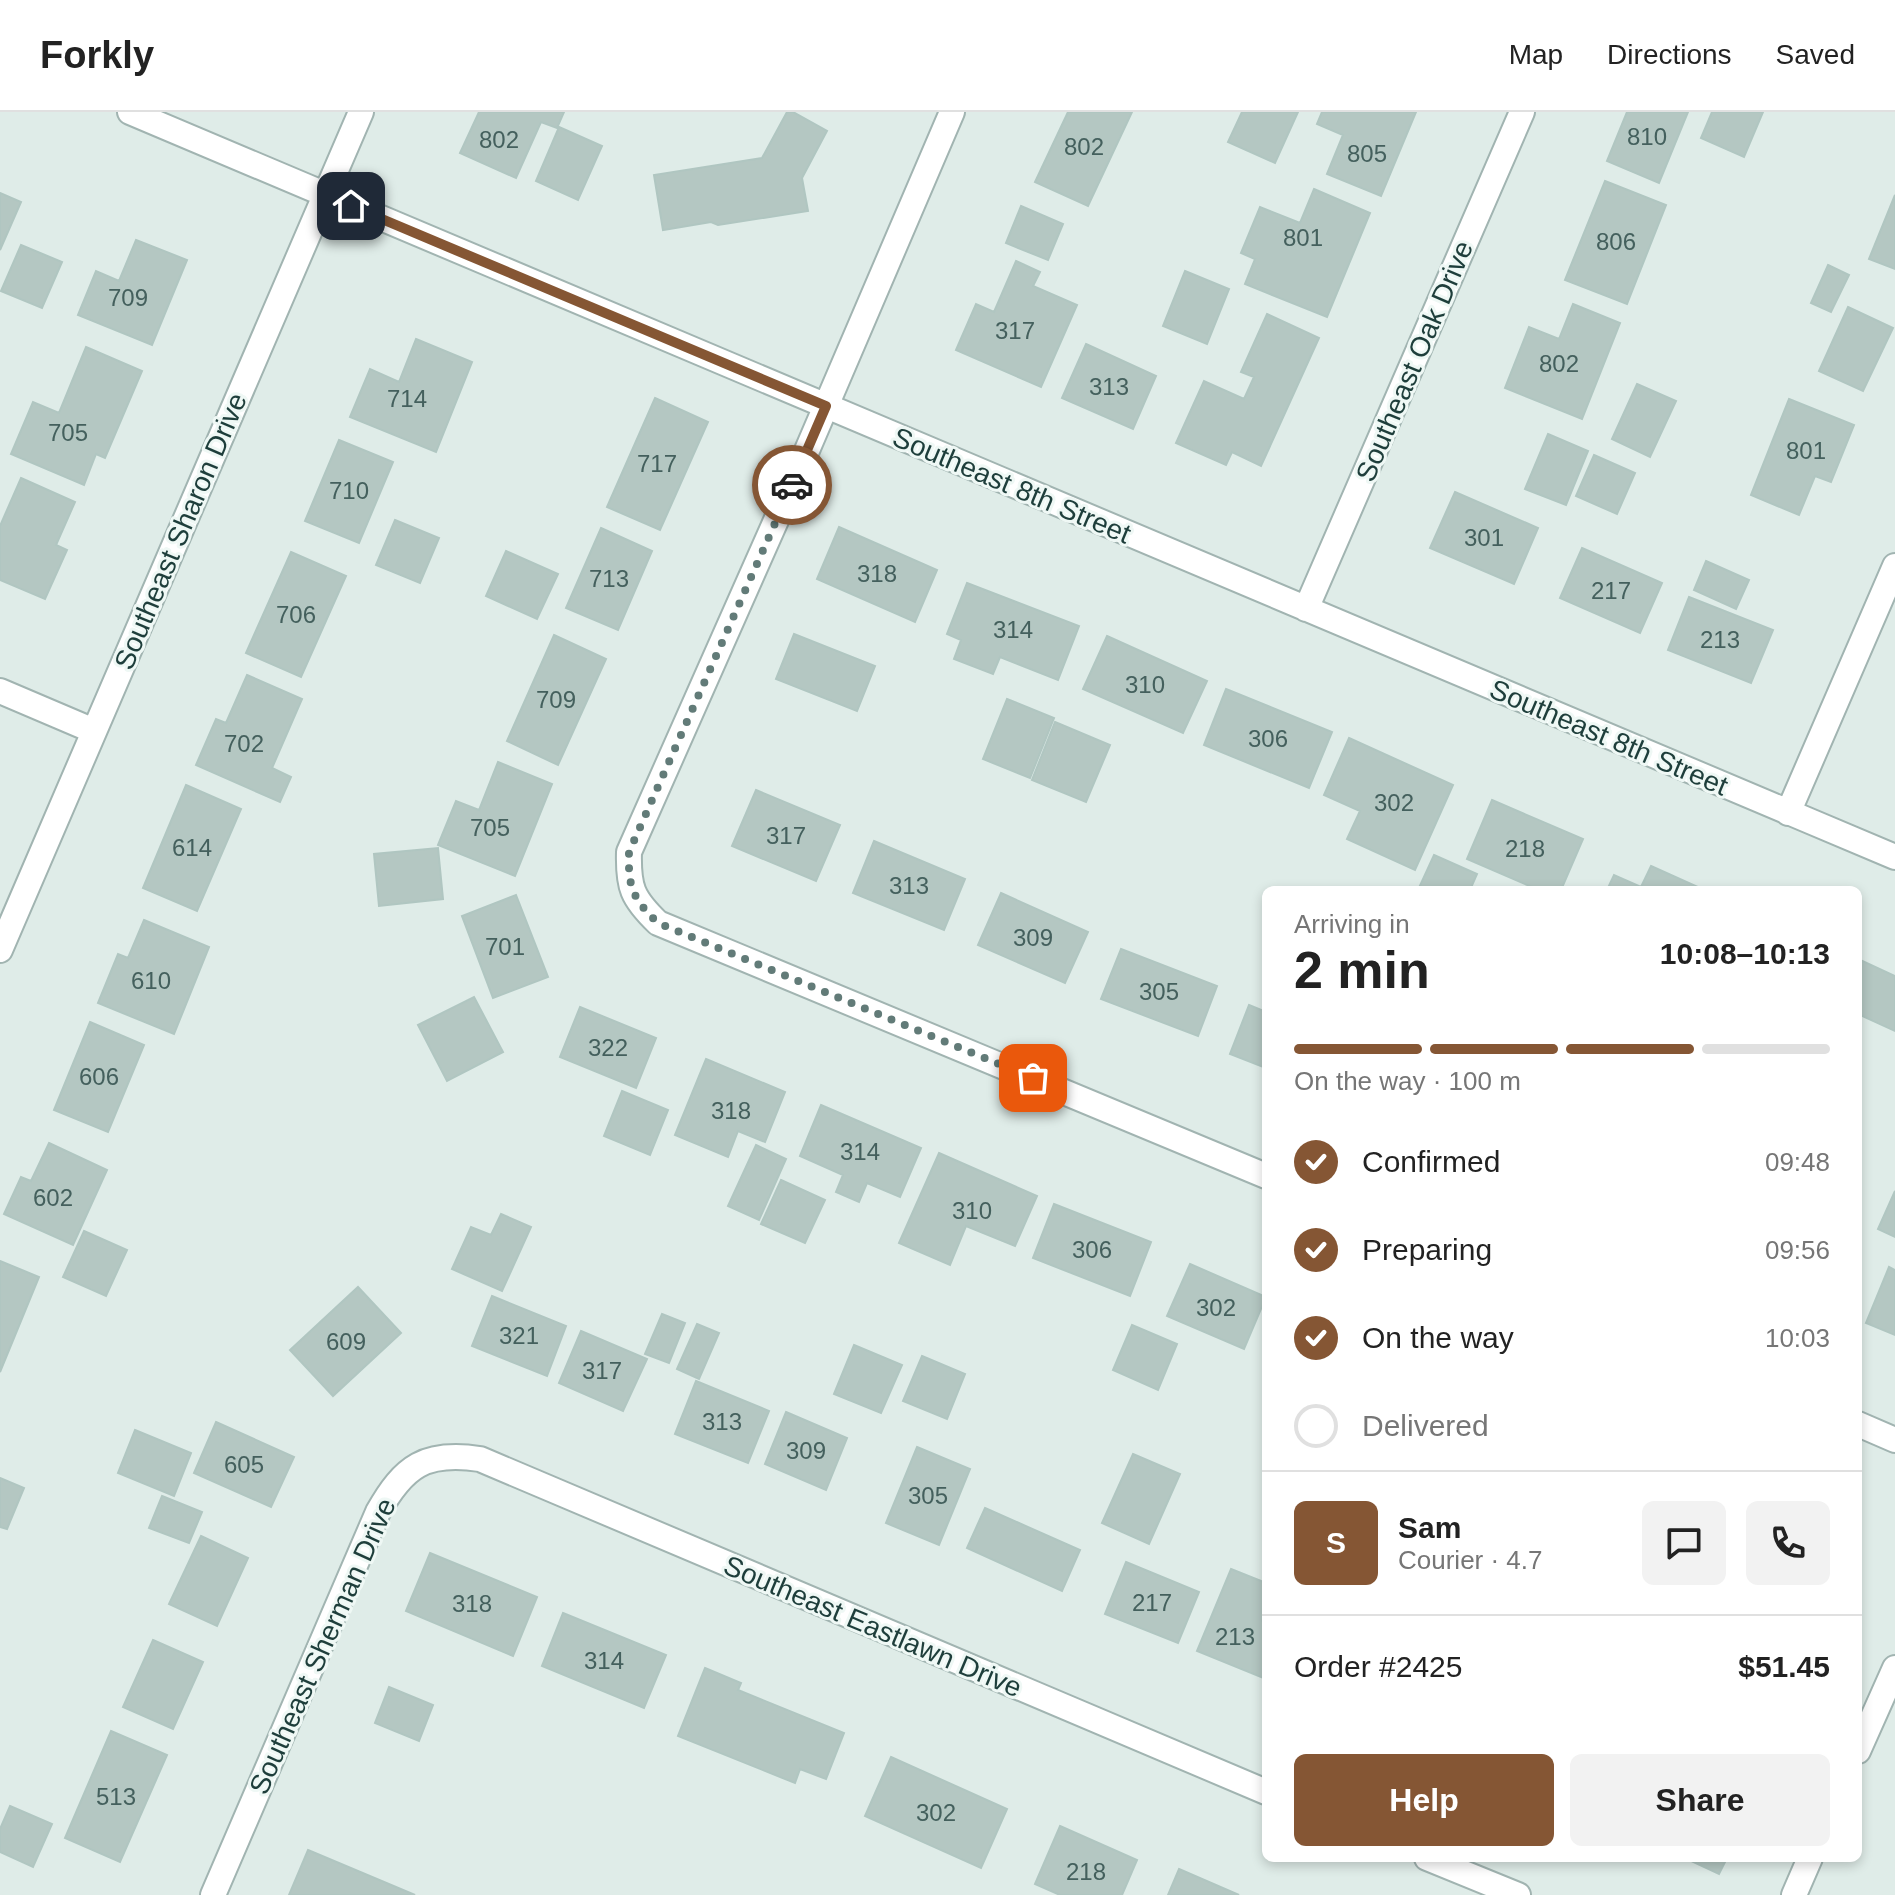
<!DOCTYPE html>
<meta charset="utf-8">
<style>
body{margin:0;font-family:Helvetica,sans-serif;background:#f2f2f2;color:#222;height:100vh;display:flex;flex-direction:column;font-size:30px;white-space:nowrap}
*{box-sizing:border-box;margin:0}
p{font-size:26px;color:#767676}
.icon{flex:none;width:44px;height:44px;fill:none;stroke:currentColor;stroke-width:2;stroke-linecap:round;stroke-linejoin:round}
.map{position:relative;flex:1;overflow:hidden}
.drawer{position:absolute;left:1262px;top:774px;width:600px;height:976px;display:flex;flex-direction:column;background:#fff;border-radius:12px;box-shadow:0 4px 12px #0003}
.drawer>*{flex:none}
.pin{position:absolute;display:grid;place-items:center;width:68px;height:68px;color:#fff;margin:-34px;border-radius:16px;box-shadow:0 4px 12px #0006}
.courier{position:absolute;display:grid;place-items:center;width:80px;height:80px;margin:-40px;border:6px solid #855634;border-radius:50%;background:#fff;color:#222;box-shadow:0 2px 10px #0007}
.head em{font-style:normal;font-weight:800}
.head div{display:flex;flex-direction:column-reverse}
.head{display:flex;align-items:center;justify-content:space-between;height:136px;padding:0 32px}
h1{font-size:52px;font-weight:800;line-height:60px}
.bar{display:grid;grid-template-columns:repeat(4,1fr);gap:12px 8px;align-content:center;height:96px;padding:0 32px}
.bar i{height:10px;border-radius:6px;background:#e0e0e0}
.bar .selected{background:#855634}
.bar p{grid-column:span 4}
.line{display:flex;align-items:center;gap:20px;padding:0 32px;border-top:2px solid #e0e0e0}
.line div{flex:1}
.round{display:grid;place-items:center;flex:none;width:84px;height:84px;border-radius:12px;background:#f2f2f2}
ol{padding:0 32px;list-style:none}
li{display:flex;align-items:center;gap:24px;height:88px}
li p{margin-inline-start:auto}
li .icon{padding:8px;border-radius:50%;background:#855634;color:#fff;stroke-width:4}
li:last-child{color:#767676}
li i{width:44px;height:44px;border:4px solid #e0e0e0;border-radius:50%}
.primary-button{display:flex;gap:16px;margin-top:auto;padding:16px 32px}
.primary-button a{flex:1;height:92px;border-radius:12px;background:#855634;color:#fff;font-size:32px;font-weight:800;line-height:92px;text-align:center}
.primary-button a+a{background:#f2f2f2;color:#222}
header{display:flex;align-items:center;gap:48px;box-sizing:border-box;height:112px;padding:0 40px;background:#fff;border-bottom:2px solid #e0e0e0}
header strong{font-size:38px}
nav{display:flex;gap:44px;margin-inline-start:auto;font-size:28px}
.map>svg:first-child{display:block}
.building{fill:#b4c7c2;stroke:#b0c6c1;stroke-width:2}
.lines{fill:none;stroke-linecap:round;stroke-linejoin:round}
.minor-casing{stroke:#a1b4b1;stroke-width:28}
.minor{stroke:#fff;stroke-width:24}
.done{stroke:#627b78;stroke-width:8;stroke-dasharray:0 14.4}
.route{stroke:#855634;stroke-width:10}
.labels{text-anchor:middle;stroke-width:6;stroke-linejoin:round;paint-order:stroke}
.number-label{font-size:24px;fill:#44605d}
.street-label{font-size:28px;fill:#1e3e3b;stroke:#eff8f5}
</style>
<header>
<strong>Forkly</strong>
<nav><a>Map</a><a>Directions</a><a>Saved</a></nav>
</header>
<div class="map">
<svg width="1895" height="1783" viewBox="0 0 1895 1783">
<rect width="100%" height="100%" fill="#dfece8"/>
<!-- building -->
<path class="building" d="M479,0H564L557,16L541,10L516,66L460,41Z
M787,0H793L827,19L802,66L808,99L718,113L711,110L663,118L654,63L762,46Z
M1068,0H1132L1088,94L1035,70Z
M1242,0H1298L1275,51L1228,30Z
M1322,0H1416L1381,84L1327,62L1343,23L1317,12Z
M1627,0H1688L1659,71L1607,49Z
M1712,0H1763L1744,45L1701,26Z
M559,15L602,34L578,88L536,69Z
M1605,69L1666,93L1627,192L1565,168Z
M1314,77L1370,101L1327,205L1245,172L1255,147L1241,141L1260,95L1300,111Z
M0,81L21,90L0,138Z
M1895,83V157L1869,147Z
M1021,94L1063,112L1048,148L1006,131Z
M136,128L187,148L152,233L78,203L96,159L119,169Z
M21,133L62,150L42,196L1,179Z
M1016,149L1040,160L1033,174L1077,193L1041,275L956,238L976,192L994,200Z
M1828,153L1849,163L1831,200L1811,191Z
M1185,159L1229,177L1207,232L1163,214Z
M1573,192L1620,211L1582,307L1505,276L1529,215L1559,227Z
M1848,195L1893,216L1863,279L1819,259Z
M1267,202L1319,226L1261,354L1232,340L1226,353L1176,331L1204,269L1244,287L1254,265L1241,260Z
M416,227L472,250L436,340L350,305L370,257L399,270Z
M1086,232L1156,264L1133,317L1062,286Z
M86,235L142,259L105,346L96,342L84,373L11,342L33,290L59,301Z
M1637,272L1676,289L1650,345L1612,327Z
M655,286L708,310L660,418L607,395Z
M1789,287L1854,313L1831,370L1815,364L1799,403L1751,383Z
M1548,322L1588,339L1566,393L1525,377Z
M339,328L393,350L359,431L305,409Z
M1594,343L1635,361L1617,402L1576,384Z
M21,366L75,390L56,433L67,438L45,487L0,468V414Z
M1455,380L1538,416L1514,472L1430,436Z
M395,408L439,426L420,471L376,453Z
M839,415L937,458L915,510L817,467Z
M601,416L652,439L618,518L566,496Z
M1582,436L1662,471L1640,521L1560,486Z
M506,439L558,462L537,507L486,484Z
M291,440L346,464L301,565L246,541Z
M1706,449L1749,468L1736,497L1694,478Z
M967,471L1079,514L1058,568L1000,545L993,562L954,547L961,528L947,522Z
M1689,485L1773,518L1751,571L1668,538Z
M794,522L875,554L857,599L776,567Z
M554,523L606,547L558,653L507,629Z
M1107,524L1207,569L1183,621L1083,577Z
M247,563L302,587L272,656L291,665L280,690L196,653L216,607L226,611Z
M1226,577L1332,620L1309,676L1204,633Z
M1007,587L1054,606L1030,666L983,647Z
M1055,610L1110,633L1086,690L1032,668Z
M1349,626L1453,673L1415,758L1347,727L1360,699L1324,683Z
M498,650L552,672L515,764L438,733L456,689L479,698Z
M186,673L241,697L197,799L143,776Z
M756,678L840,713L816,769L732,734Z
M1492,688L1583,727L1561,778H1539L1467,747Z
M874,729L965,767L944,818L853,781Z
M438,736L443,787L379,794L374,742Z
M1434,743L1477,762L1470,778H1418Z
M1651,754L1700,776L1699,778H1607L1614,763L1641,775Z
M1001,781L1088,820L1065,871L978,833Z
M516,783L548,865L493,886L462,804Z
M144,808L209,835L174,922L98,891L118,842L128,846Z
M1121,837L1217,874L1198,924L1101,887Z
M1858,847L1895,864V919L1858,902Z
M474,885L503,940L447,969L418,913Z
M1249,893L1266,900V956L1230,942Z
M580,895L656,926L636,976L560,945Z
M90,910L144,933L108,1020L54,998Z
M706,947L785,980L765,1030L738,1019L728,1045L675,1023Z
M622,979L668,998L650,1043L604,1024Z
M821,993L921,1036L900,1085L867,1071L859,1090L836,1080L843,1063L800,1044Z
M49,1031L107,1058L73,1133L4,1102L21,1065L31,1069Z
M756,1033L786,1047L759,1108L728,1094Z
M939,1041L1037,1084L1015,1134L966,1114L950,1153L899,1131Z
M781,1068L825,1088L805,1131L761,1112Z
M1895,1079V1125L1878,1117Z
M1054,1092L1151,1130L1130,1184L1033,1146Z
M501,1102L531,1115L502,1179L452,1157L471,1115L491,1123Z
M84,1119L127,1138L106,1184L63,1165Z
M0,1149L39,1165L0,1260Z
M1190,1152L1266,1185L1244,1237L1167,1204Z
M1889,1155L1895,1158V1223L1866,1211Z
M358,1175L401,1221L333,1284L290,1238Z
M492,1184L566,1214L547,1264L472,1234Z
M662,1202L685,1211L669,1251L645,1242Z
M697,1212L719,1221L699,1267L677,1257Z
M1132,1213L1177,1232L1158,1278L1113,1258Z
M581,1219L647,1247L623,1299L559,1271Z
M854,1233L902,1253L881,1301L834,1282Z
M922,1244L965,1262L947,1307L903,1289Z
M696,1269L769,1299L748,1351L675,1322Z
M786,1300L847,1326L826,1378L765,1352Z
M216,1310L294,1345L271,1395L194,1361Z
M135,1318L191,1341L174,1384L118,1361Z
M917,1335L970,1357L939,1433L886,1411Z
M1133,1342L1180,1362L1149,1432L1102,1411Z
M0,1366L24,1376L7,1417L0,1415Z
M162,1384L202,1400L189,1431L149,1416Z
M985,1396L1080,1438L1062,1479L967,1436Z
M201,1424L248,1446L217,1514L169,1492Z
M430,1441L537,1485L513,1544L406,1499Z
M1126,1450L1199,1480L1178,1531L1105,1502Z
M1231,1457L1266,1471V1499L1262,1509L1266,1511V1567L1197,1539Z
M563,1501L666,1543L644,1596L542,1554Z
M153,1528L203,1550L173,1617L123,1595Z
M705,1556L741,1571L738,1578L844,1621L826,1667L800,1657L795,1671L678,1624Z
M389,1575L433,1593L419,1629L375,1611Z
M111,1619L167,1643L120,1750L65,1726Z
M891,1645L1007,1697L981,1756L865,1704Z
M10,1694L52,1712L33,1755L0,1740V1717Z
M1060,1714L1137,1748L1122,1783H1060L1035,1772Z
M308,1738L415,1783H289Z
M1685,1746H1727L1719,1762Z
M1179,1757L1239,1783H1168Z"/>
<g class="lines">
<defs>
<path id="minor" d="M130,0L1895,745
M952,0L805,343L629,740C628,775 632,786 658,811L1266,1064
M1306,497L1522,0
M0,579L94,619
M1788,701L1895,454
M0,838L361,0
M1858,1312L1895,1328
M1858,1639L1895,1556
M1427,1746L1518,1783
M213,1783L378,1400C404,1354 425,1339 480,1347L1266,1680
M1794,1783L1810,1746"/>
</defs>
<!-- minor casing -->
<use href="#minor" class="minor-casing"/>
<!-- minor -->
<use href="#minor" class="minor"/>
</g>
<g class="lines">
<!-- done -->
<path class="done" d="M792,373L629,740C628,775 632,786 658,811L1033,966"/>
<!-- route -->
<path class="route" d="M351,94L826,294L792,373"/>
</g>
<g class="labels">
<!-- number labels -->
<g class="number-label">
<text x="1647" y="33">810</text>
<text x="499" y="36">802</text>
<text x="1084" y="43">802</text>
<text x="1367" y="50">805</text>
<text x="1303" y="134">801</text>
<text x="1616" y="138">806</text>
<text x="128" y="194">709</text>
<text x="1015" y="227">317</text>
<text x="1559" y="260">802</text>
<text x="1109" y="283">313</text>
<text x="407" y="295">714</text>
<text x="68" y="329">705</text>
<text x="1806" y="347">801</text>
<text x="657" y="360">717</text>
<text x="349" y="387">710</text>
<text x="1484" y="434">301</text>
<text x="877" y="470">318</text>
<text x="609" y="475">713</text>
<text x="1611" y="487">217</text>
<text x="296" y="511">706</text>
<text x="1013" y="526">314</text>
<text x="1720" y="536">213</text>
<text x="1145" y="581">310</text>
<text x="556" y="596">709</text>
<text x="1268" y="635">306</text>
<text x="244" y="640">702</text>
<text x="1394" y="699">302</text>
<text x="490" y="724">705</text>
<text x="786" y="732">317</text>
<text x="192" y="744">614</text>
<text x="1525" y="745">218</text>
<text x="909" y="782">313</text>
<text x="1033" y="834">309</text>
<text x="505" y="843">701</text>
<text x="151" y="877">610</text>
<text x="1159" y="888">305</text>
<text x="608" y="944">322</text>
<text x="99" y="973">606</text>
<text x="731" y="1007">318</text>
<text x="860" y="1048">314</text>
<text x="53" y="1094">602</text>
<text x="972" y="1107">310</text>
<text x="1092" y="1146">306</text>
<text x="1216" y="1204">302</text>
<text x="519" y="1232">321</text>
<text x="346" y="1238">609</text>
<text x="602" y="1267">317</text>
<text x="722" y="1318">313</text>
<text x="806" y="1347">309</text>
<text x="244" y="1361">605</text>
<text x="928" y="1392">305</text>
<text x="1152" y="1499">217</text>
<text x="472" y="1500">318</text>
<text x="1235" y="1533">213</text>
<text x="604" y="1557">314</text>
<text x="116" y="1693">513</text>
<text x="936" y="1709">302</text>
<text x="1086" y="1768">218</text>
</g>
<!-- street labels -->
<g class="street-label">
<text transform="translate(1414 249) rotate(-67)" y="10">Southeast Oak Drive</text>
<text transform="translate(1012 373) rotate(23)" y="10">Southeast 8th Street</text>
<text transform="translate(180 419) rotate(-67)" y="10">Southeast Sharon Drive</text>
<text transform="translate(1609 625) rotate(23)" y="10">Southeast 8th Street</text>
<text transform="translate(873 1514) rotate(23)" y="10">Southeast Eastlawn Drive</text>
<text transform="translate(322 1534) rotate(-66)" y="10">Southeast Sherman Drive</text>
</g>
</g>
</svg>
<div class="pin" style="left:1033px;top:966px;background:#ea580c"><svg class="icon" aria-label="bag" viewBox="0 0 24 24"><path d="M5 8h14l-1 12H6zM9 8a3 3 0 0 1 6 0"/></svg></div>
<div class="pin" style="left:351px;top:94px;background:#1f2937"><svg class="icon" aria-label="home" viewBox="0 0 24 24"><path d="M3 11l9-7 9 7M6 9v11h12V9"/></svg></div>
<div class="courier" style="left:792px;top:373px"><svg class="icon" aria-label="car" viewBox="0 0 24 24"><path d="M5 17H2v-5l4-1 3-4h7l3 4 3 1v5h-3M9 17h6M6 11h13"/><circle cx="7" cy="17" r="2"/><circle cx="17" cy="17" r="2"/></svg></div>
<section class="drawer">
<div class="head"><div><h1>2 min</h1><p>Arriving in</p></div><em>10:08–10:13</em></div>
<div class="bar"><i class="selected"></i><i class="selected"></i><i class="selected"></i><i></i><p>On the way · 100 m</p></div>
<ol>
<li><svg class="icon" aria-label="check" viewBox="0 0 24 24"><path d="M5 12l5 5 9-10"/></svg>Confirmed<p>09:48</p></li>
<li><svg class="icon" aria-label="check" viewBox="0 0 24 24"><path d="M5 12l5 5 9-10"/></svg>Preparing<p>09:56</p></li>
<li><svg class="icon" aria-label="check" viewBox="0 0 24 24"><path d="M5 12l5 5 9-10"/></svg>On the way<p>10:03</p></li>
<li><i></i>Delivered</li>
</ol>
<div class="line" style="height:144px"><b class="round" style="background:#855634;color:#fff">S</b><div><b>Sam</b><p>Courier · 4.7</p></div><a class="round"><svg class="icon" aria-label="chat" viewBox="0 0 24 24"><path d="M4 5h16v11H9l-5 4z"/></svg></a><a class="round"><svg class="icon" aria-label="phone" viewBox="0 0 24 24"><path d="M5 4h4l2 5-3 2q2 4 5 5l2-3 5 2v4C11 20 4 13 5 4z"/></svg></a></div>
<div class="line" style="height:104px"><div>Order #2425</div><b>$51.45</b></div>
<div class="primary-button"><a>Help</a><a>Share</a></div>
</section>
</div>
